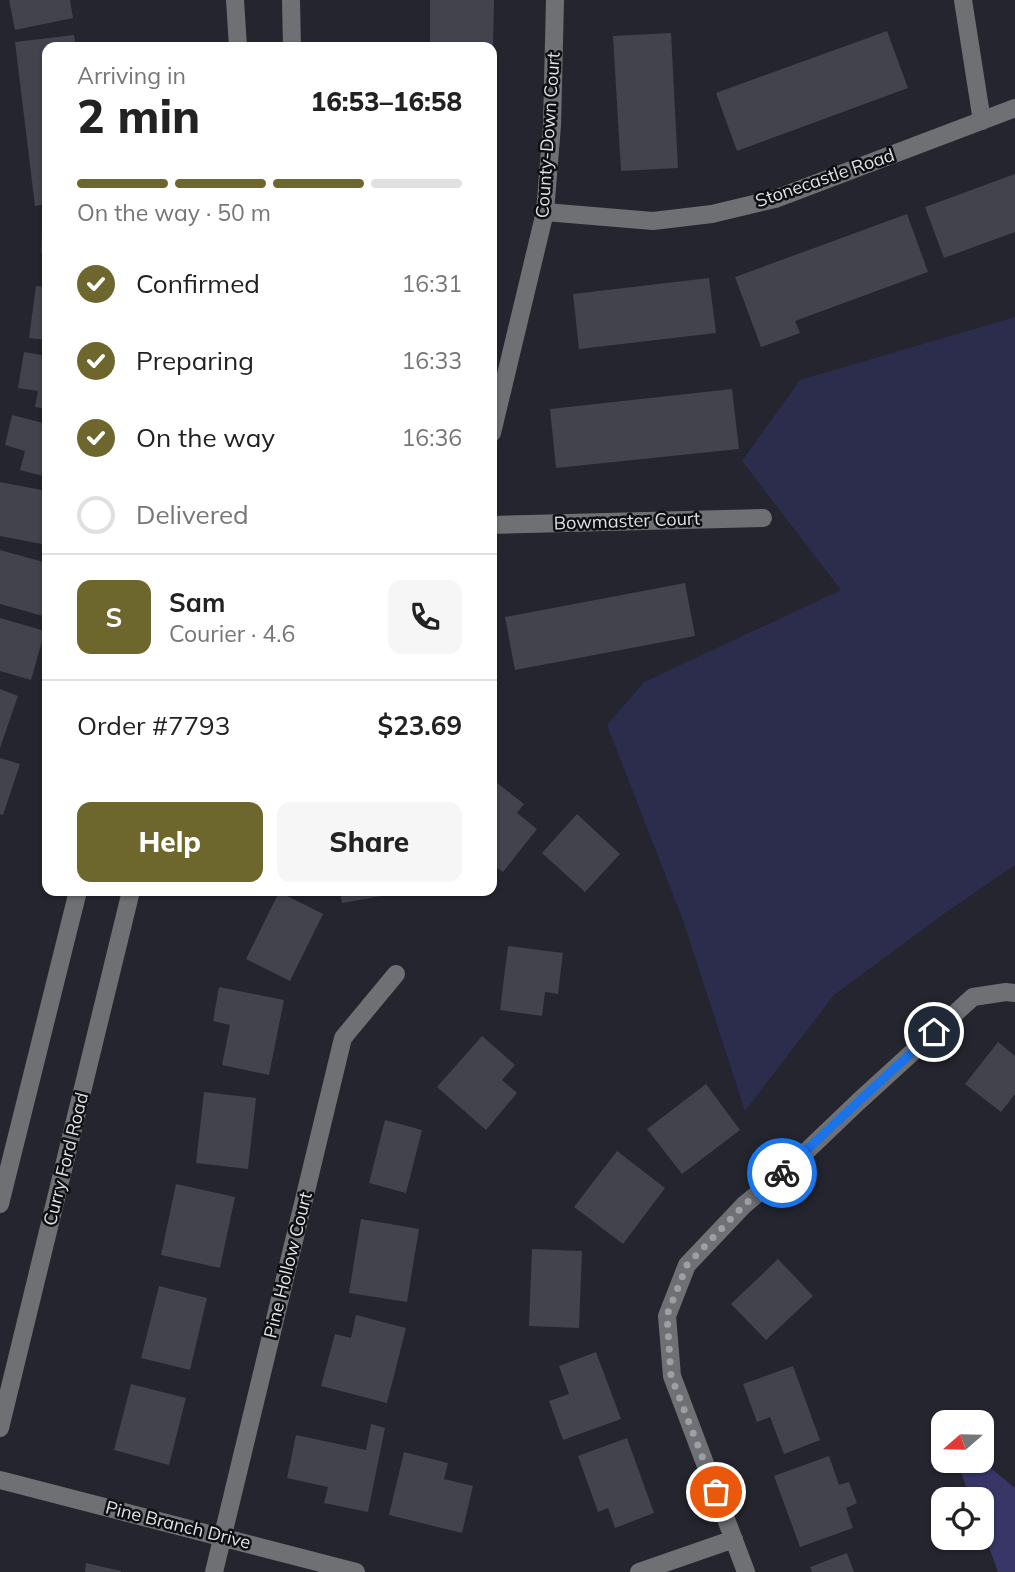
<!DOCTYPE html>
<meta charset="utf-8">
<style>
body{margin:0;font-family:Mulish,sans-serif;background:#f6f6f6;color:#222;height:100vh;display:flex;flex-direction:column;font-size:26px;white-space:nowrap}
*{box-sizing:border-box;margin:0}
p{font-size:23px;color:#767676}
.icon{flex:none;width:38px;height:38px;fill:none;stroke:currentColor;stroke-width:2;stroke-linecap:round;stroke-linejoin:round}
.map{position:relative;flex:1;overflow:hidden}
.panel{position:absolute;left:42px;top:42px;width:455px;height:854px;display:flex;flex-direction:column;background:#fff;border-radius:14px;box-shadow:0 2px 5px #0004}
.panel>*{flex:none}
.needle{width:46px;rotate:250deg}
.controls{position:absolute;left:931px;top:1410px;display:grid;gap:14px}
.controls a{display:grid;place-items:center;width:63px;height:63px;border-radius:14px;background:#fff;box-shadow:0 2px 5px #0004;font-size:35px}
.pin{position:absolute;display:grid;place-items:center;width:60px;height:60px;color:#fff;margin:-30px;border:4px solid #fff;border-radius:50%;box-shadow:0 2px 7px #0007}
.courier{position:absolute;display:grid;place-items:center;width:70px;height:70px;margin:-35px;border:5px solid #1a73e8;border-radius:50%;background:#fff;color:#222;box-shadow:0 2px 9px #0007}
.headline em{font-style:normal;font-weight:800}
.headline div{display:flex;flex-direction:column-reverse}
.headline{display:flex;align-items:center;justify-content:space-between;height:119px;padding:0 35px}
h1{font-size:46px;font-weight:800;line-height:52px}
.bar{display:grid;grid-template-columns:repeat(4,1fr);gap:10px 7px;align-content:center;height:84px;padding:0 35px}
.bar i{height:9px;border-radius:5px;background:#e0e0e0}
.bar .selected{background:#6d662d}
.bar p{grid-column:span 4}
.line{display:flex;align-items:center;gap:18px;padding:0 35px;border-top:2px solid #e0e0e0}
.line div{flex:1}
.round{display:grid;place-items:center;flex:none;width:74px;height:74px;border-radius:14px;background:#f6f6f6}
ol{padding:0 35px;list-style:none}
li{display:flex;align-items:center;gap:21px;height:77px}
li p{margin-inline-start:auto}
li .icon{padding:7px;border-radius:50%;background:#6d662d;color:#fff;stroke-width:4}
li:last-child{color:#767676}
li i{width:38px;height:38px;border:4px solid #e0e0e0;border-radius:50%}
.button{display:flex;gap:14px;margin-top:auto;padding:14px 35px}
.button a{flex:1;height:80px;border-radius:14px;background:#6d662d;color:#fff;font-size:28px;font-weight:800;line-height:80px;text-align:center}
.button a+a{background:#f6f6f6;color:#222}
.map>svg:first-child{display:block}
.green{fill:#2c2c4c}
.water{fill:#373666}
.building{fill:#42434c}
.lines{fill:none;stroke-linecap:round;stroke-linejoin:round}
.minor{stroke:#6f7074;stroke-width:18}
.done{stroke:#9e9fa6;stroke-width:7;stroke-dasharray:0 12.6}
.route{stroke:#1a73e8;stroke-width:9}
.labels{text-anchor:middle;stroke-width:5;stroke-linejoin:round;paint-order:stroke}
.street-label{font-size:18px;fill:#e0e0e6;stroke:#0e0f12}
</style>
<div class="map">
<svg width="1015" height="1572" viewBox="0 0 1015 1572">
<rect width="100%" height="100%" fill="#24252e"/>
<!-- green -->
<path class="green" d="M1015,317V865L945,913L834,995L745,1111L683,920L607,725L644,682L841,590L742,461L800,380Z"/>
<!-- water -->
<path class="water" d="M957,1461H982L1015,1488V1572H998L982,1528V1500H971Z"/>
<!-- building -->
<path class="building" d="M9,0H70L73,18L15,30Z
M430,0H494L493,47H430Z
M887,31L908,88L737,151L716,93Z
M671,33L678,168L621,171L613,36Z
M74,35L76,47H47V204L35,206L15,42Z
M1015,174V232L944,258L925,207Z
M907,214L928,272L795,321L800,333L761,347L735,277Z
M42,222H47V253H41Z
M709,278L716,333L579,349L573,294Z
M36,286L47,287V340L29,338Z
M24,352L47,356V409L35,407L38,391L18,388Z
M732,389L739,449L556,468L550,409Z
M12,415L47,424V477L20,470L25,451L5,445Z
M0,482L47,491V545L0,536Z
M0,550L47,563V601L43,616L0,604Z
M685,583L695,636L515,670L505,617Z
M0,618L45,631L31,680L0,671Z
M0,689L18,696L0,748Z
M0,758L20,764L3,815L0,814Z
M492,779L524,804L517,813L537,829L503,872L492,864Z
M577,814L620,854L585,892L542,853Z
M340,891H404V892L342,903Z
M279,892L323,914L290,981L246,959Z
M508,946L563,953L558,994L545,992L542,1016L500,1010Z
M219,987L284,1000L269,1075L222,1065L230,1025L213,1021Z
M482,1036L515,1065L502,1080L517,1093L486,1130L437,1087Z
M998,1042L1015,1056V1094L1001,1112L965,1084Z
M706,1084L740,1130L682,1174L647,1129Z
M204,1092L256,1098L248,1169L196,1163Z
M385,1120L422,1130L406,1193L369,1183Z
M617,1151L665,1188L623,1244L574,1207Z
M176,1184L235,1197L220,1268L161,1255Z
M361,1219L419,1229L407,1302L349,1293Z
M532,1249L582,1251L579,1328L529,1326Z
M778,1259L813,1296L766,1340L731,1304Z
M159,1286L207,1298L190,1370L141,1358Z
M356,1315L406,1328L387,1403L321,1386L335,1334L351,1338Z
M596,1352L621,1419L563,1440L549,1401L569,1394L559,1366Z
M793,1366L820,1440L784,1454L770,1417L757,1422L743,1384Z
M131,1384L186,1398L169,1465L114,1450Z
M371,1424L385,1428L368,1512L324,1503L328,1487L287,1478L296,1435L366,1450Z
M627,1438L654,1513L615,1528L608,1508L598,1512L578,1456Z
M404,1452L448,1463L444,1479L473,1486L462,1533L389,1515Z
M829,1456L839,1485L849,1482L857,1503L846,1508L853,1528L800,1547L774,1476Z
M847,1553L854,1572H812L810,1567Z
M86,1563L121,1571V1572H85Z"/>
<g class="lines">
<!-- minor -->
<path class="minor" d="M235,0L238,47
M291,0L292,47
M963,0L982,121
M545,212L653,221L712,214L775,199L1015,108
M492,433L545,212L552,125L555,0
M492,525L763,518
M0,1204L78,891
M0,1428L131,891
M0,1480L356,1572
M214,1572L343,1038L396,974
M639,1572L734,1539
M746,1572L672,1376L667,1316L687,1265L744,1205L791,1166L858,1102L973,997L1006,992L1015,993"/>
</g>
<g class="lines">
<!-- done -->
<path class="done" d="M716,1492L671,1376L667,1315L687,1265L744,1205L782,1173"/>
<!-- route -->
<path class="route" d="M782,1173L858,1102L934,1032"/>
</g>
<g class="labels">
<!-- street labels -->
<g class="street-label">
<text transform="translate(548 135) rotate(-86)" y="6">County-Down Court</text>
<text transform="translate(825 178) rotate(-19)" y="6">Stonecastle Road</text>
<text transform="translate(627 521) rotate(-2)" y="6">Bowmaster Court</text>
<text transform="translate(66 1159) rotate(-76)" y="6">Curry Ford Road</text>
<text transform="translate(288 1265) rotate(-76)" y="6">Pine Hollow Court</text>
<text transform="translate(178 1525) rotate(14)" y="6">Pine Branch Drive</text>
</g>
</g>
</svg>
<div class="controls">
<a><svg class="needle" viewBox="-14 -14 28 28"><path d="M0-13l5 13h-10z" fill="#e53935"/><path d="M0 13l5-13h-10z" fill="#767676"/></svg></a>
<a><svg class="icon" aria-label="locate" viewBox="0 0 24 24"><circle cx="12" cy="12" r="6"/><path d="M12 2v4M12 18v4M2 12h4M18 12h4"/></svg></a>
</div>
<div class="pin" style="left:716px;top:1492px;background:#ea580c"><svg class="icon" aria-label="bag" viewBox="0 0 24 24"><path d="M5 8h14l-1 12H6zM9 8a3 3 0 0 1 6 0"/></svg></div>
<div class="pin" style="left:934px;top:1032px;background:#1f2937"><svg class="icon" aria-label="home" viewBox="0 0 24 24"><path d="M3 11l9-7 9 7M6 9v11h12V9"/></svg></div>
<div class="courier" style="left:782px;top:1173px"><svg class="icon" aria-label="bike" viewBox="0 0 24 24"><circle cx="6" cy="16" r="4"/><circle cx="18" cy="16" r="4"/><path d="M6 16l4-8h5l3 8M10 8l3 8H6M13 5h3"/></svg></div>
<section class="panel">
<div class="headline"><div><h1>2 min</h1><p>Arriving in</p></div><em>16:53–16:58</em></div>
<div class="bar"><i class="selected"></i><i class="selected"></i><i class="selected"></i><i></i><p>On the way · 50 m</p></div>
<ol>
<li><svg class="icon" aria-label="check" viewBox="0 0 24 24"><path d="M5 12l5 5 9-10"/></svg>Confirmed<p>16:31</p></li>
<li><svg class="icon" aria-label="check" viewBox="0 0 24 24"><path d="M5 12l5 5 9-10"/></svg>Preparing<p>16:33</p></li>
<li><svg class="icon" aria-label="check" viewBox="0 0 24 24"><path d="M5 12l5 5 9-10"/></svg>On the way<p>16:36</p></li>
<li><i></i>Delivered</li>
</ol>
<div class="line" style="height:126px"><b class="round" style="background:#6d662d;color:#fff">S</b><div><b>Sam</b><p>Courier · 4.6</p></div><a class="round"><svg class="icon" aria-label="phone" viewBox="0 0 24 24"><path d="M5 4h4l2 5-3 2q2 4 5 5l2-3 5 2v4C11 20 4 13 5 4z"/></svg></a></div>
<div class="line" style="height:91px"><div>Order #7793</div><b>$23.69</b></div>
<div class="button"><a>Help</a><a>Share</a></div>
</section>
</div>
